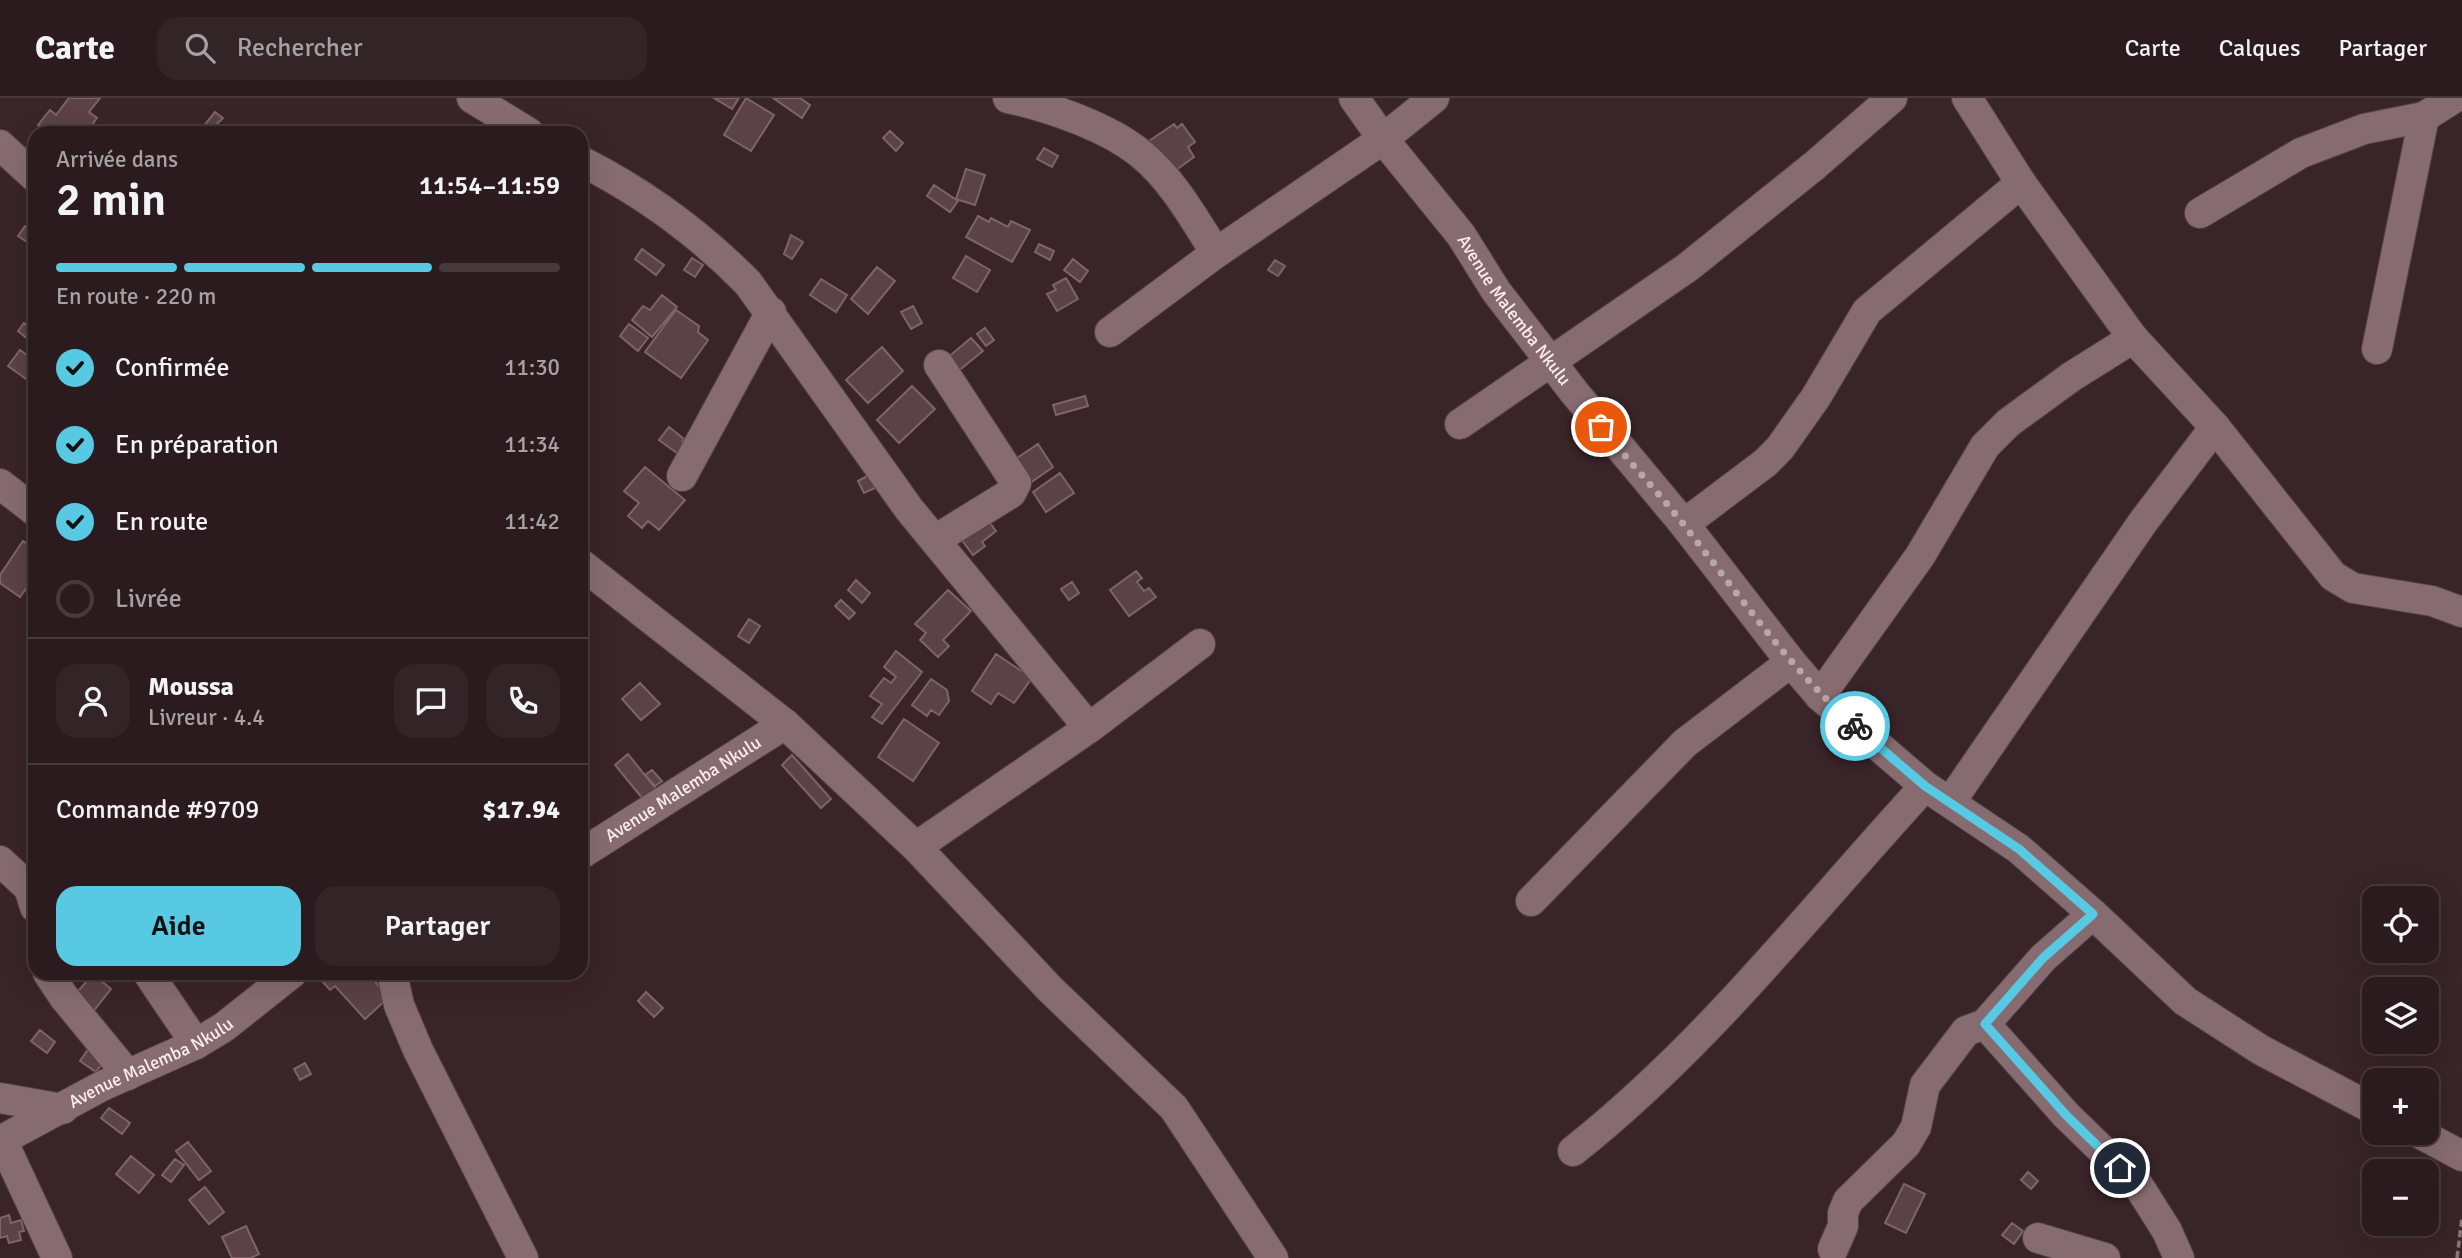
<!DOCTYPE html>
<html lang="fr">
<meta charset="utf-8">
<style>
body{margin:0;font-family:Signika,sans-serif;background:#332427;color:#f1f3f6;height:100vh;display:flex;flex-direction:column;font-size:26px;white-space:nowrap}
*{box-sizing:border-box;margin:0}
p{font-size:23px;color:#a6a1a4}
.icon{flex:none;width:38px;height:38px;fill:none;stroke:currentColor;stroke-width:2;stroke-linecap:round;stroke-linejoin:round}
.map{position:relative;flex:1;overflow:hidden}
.details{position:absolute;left:28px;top:28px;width:560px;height:854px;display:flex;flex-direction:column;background:#2b1b1e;border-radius:21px;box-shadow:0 7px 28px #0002,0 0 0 2px #47393c}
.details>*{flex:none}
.controls{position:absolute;left:2362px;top:788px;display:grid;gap:14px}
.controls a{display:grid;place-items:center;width:77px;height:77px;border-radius:14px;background:#2b1b1e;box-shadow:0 7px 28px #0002,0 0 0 2px #47393c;font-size:35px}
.pin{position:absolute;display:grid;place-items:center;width:60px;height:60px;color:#fff;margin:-30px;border:4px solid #fff;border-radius:50%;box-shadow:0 2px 7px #0007}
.courier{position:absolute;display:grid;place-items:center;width:70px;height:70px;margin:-35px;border:5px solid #58c9e3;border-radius:50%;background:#fff;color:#222;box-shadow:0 2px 9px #0007}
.head em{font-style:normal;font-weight:600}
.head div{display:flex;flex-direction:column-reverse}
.head{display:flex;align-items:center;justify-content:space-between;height:119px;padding:0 28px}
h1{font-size:46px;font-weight:600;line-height:52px}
.bar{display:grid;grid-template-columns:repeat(4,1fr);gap:10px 7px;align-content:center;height:84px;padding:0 28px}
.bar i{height:9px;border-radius:5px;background:#47393c}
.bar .on{background:#58c9e3}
.bar p{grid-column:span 4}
.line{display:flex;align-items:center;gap:18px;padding:0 28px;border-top:2px solid #47393c}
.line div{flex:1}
.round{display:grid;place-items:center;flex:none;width:74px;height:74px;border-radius:21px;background:#332427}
ol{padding:0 28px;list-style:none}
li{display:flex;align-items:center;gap:21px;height:77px}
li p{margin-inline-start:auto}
li .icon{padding:7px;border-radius:50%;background:#58c9e3;color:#111;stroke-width:4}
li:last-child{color:#a6a1a4}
li i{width:38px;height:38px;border:4px solid #47393c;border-radius:50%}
.primary-button{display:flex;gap:14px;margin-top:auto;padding:14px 28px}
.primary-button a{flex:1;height:80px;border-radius:21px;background:#58c9e3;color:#111;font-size:28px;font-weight:600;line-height:80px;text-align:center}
.primary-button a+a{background:#332427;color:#f1f3f6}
header{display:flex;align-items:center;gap:42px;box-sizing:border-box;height:98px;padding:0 35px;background:#2b1b1e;border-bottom:2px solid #47393c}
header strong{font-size:33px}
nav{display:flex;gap:38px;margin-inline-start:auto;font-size:24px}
.search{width:490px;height:63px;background:#332427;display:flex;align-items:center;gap:18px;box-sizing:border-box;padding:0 24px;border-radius:21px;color:#a6a1a4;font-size:26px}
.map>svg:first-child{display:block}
.building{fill:#5a4246;stroke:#7e6469;stroke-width:2}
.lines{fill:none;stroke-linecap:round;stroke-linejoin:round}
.minor-casing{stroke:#554246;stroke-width:32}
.path{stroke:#897679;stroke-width:3.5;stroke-dasharray:7 3.5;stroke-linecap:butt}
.minor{stroke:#866c71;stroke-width:30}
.done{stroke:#b8a7a9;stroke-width:7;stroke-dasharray:0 12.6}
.route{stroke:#58c9e3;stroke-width:9}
.labels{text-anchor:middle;stroke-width:6;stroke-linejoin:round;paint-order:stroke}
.street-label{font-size:18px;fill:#fcedef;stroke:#1a1012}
</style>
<header>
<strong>Carte</strong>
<div class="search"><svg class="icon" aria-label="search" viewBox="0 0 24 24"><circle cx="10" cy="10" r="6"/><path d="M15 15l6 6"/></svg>Rechercher</div>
<nav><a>Carte</a><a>Calques</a><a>Partager</a></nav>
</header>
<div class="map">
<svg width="2462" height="1160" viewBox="0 0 2462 1160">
<rect width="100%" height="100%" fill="#392428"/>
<!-- building -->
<path class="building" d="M69,0H100L89,14L97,20L86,35H49L38,27L50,12L56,17Z
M714,0H739L732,11Z
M746,0L774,17L751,53L724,37Z
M773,0H800L810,7L802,20Z
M215,14L223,20L208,35L202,30Z
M1174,26L1177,30L1182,26L1195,44L1188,49L1194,59L1172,75L1149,43Z
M890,33L903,45L896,53L883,40Z
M1044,50L1058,58L1052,69L1037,61Z
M966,71L985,77L975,107L956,101Z
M934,87L958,103L950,114L927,98Z
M978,118L989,124L991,120L1008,129L1011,123L1030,132L1012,164L966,139Z
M25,128L34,134L27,144L18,138Z
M791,137L803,144L792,161L784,156Z
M1039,146L1054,153L1050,162L1035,154Z
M642,151L664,167L656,177L635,161Z
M966,158L990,172L977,194L953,180Z
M692,160L703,167L695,179L684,172Z
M1073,161L1088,173L1080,184L1064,172Z
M1275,162L1285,168L1278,178L1268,172Z
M877,169L895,183L868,216L851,201Z
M1066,180L1078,201L1057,213L1047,196L1056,192L1053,187Z
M821,181L847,197L836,214L810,197Z
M662,197L677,209L652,239L632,222L643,208L650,212Z
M913,208L922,225L911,231L901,214Z
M676,212L699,228L698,234L708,242L681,280L645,254Z
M24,225L35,234L29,242L18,233Z
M629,226L648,240L638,253L620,238Z
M985,230L994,242L986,248L977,236Z
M971,240L983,253L957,274L946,261Z
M882,249L903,273L868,305L846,282Z
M20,252L35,263L33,286L8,268Z
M912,288L935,311L899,345L877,322Z
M1085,298L1088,308L1056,317L1053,307Z
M669,329L684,341L682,344L688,348L681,358L659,342Z
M1038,346L1053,369L1030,385L1014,362Z
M645,369L685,402L659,432L648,423L642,430L628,418L639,405L624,393Z
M1060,375L1074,395L1046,414L1033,394Z
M869,377L875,390L864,395L858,383Z
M987,421L996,433L982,444L985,448L973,457L961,441Z
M23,443L35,451V493L28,488L20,499L0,485V477Z
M1136,473L1142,480L1137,484L1144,493L1149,490L1156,499L1129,518L1110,492Z
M856,482L870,495L862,505L848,492Z
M1072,484L1079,495L1069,502L1061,491Z
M948,492L971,513L943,542L949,548L938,559L920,542L926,535L915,526Z
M841,502L855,515L849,521L835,508Z
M749,521L760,528L749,545L738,538Z
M896,553L922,574L882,626L872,619L882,606L870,598L884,580L891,585L896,579L884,569Z
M996,556L1032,580L1014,605L998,595L991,606L972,593Z
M931,581L947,592L949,603L939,617L931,612L927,618L912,607Z
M640,585L660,606L641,622L622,601Z
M904,621L939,645L913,683L878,659Z
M628,656L656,691L643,701L615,667Z
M792,657L831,701L821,710L782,667Z
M652,672L662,683L655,688L645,677Z
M331,875H367L389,899L365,921L335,888L330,892L322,883Z
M93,876L111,891L92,915L73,899Z
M646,894L663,910L654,919L638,903Z
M40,932L55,944L47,955L31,943Z
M89,950L105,961L96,974L80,963Z
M305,965L311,976L300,982L294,971Z
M109,1010L130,1025L122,1036L101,1020Z
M188,1044L211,1073L199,1082L176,1053Z
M131,1058L154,1077L139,1095L116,1076Z
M175,1061L184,1067L171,1084L162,1077Z
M2028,1074L2038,1083L2031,1091L2021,1082Z
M1904,1086L1925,1096L1906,1135L1885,1125Z
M205,1089L224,1114L209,1126L189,1102Z
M9,1117L11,1125L21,1122L24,1133L19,1134L21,1142L9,1145L7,1138L0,1140V1120Z
M2012,1125L2023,1133L2014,1146L2002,1137Z
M246,1128L259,1156L251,1160H232L222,1139Z"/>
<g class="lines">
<defs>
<g id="minor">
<path d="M472,0L529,35"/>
<path id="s1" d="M1008,0C1050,9 1108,29 1141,56C1173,82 1194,121 1216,155L1383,41L1461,137L1496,193L1574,294L1684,426L1791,564L1820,598L1925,688"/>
<path d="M1354,0L1383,41L1434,0"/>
<path d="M1967,0L2021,85L2133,240L2215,329L2333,478L2353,490L2432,503L2462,514"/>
<path d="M0,47L35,79"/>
<path d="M581,63C642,94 700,136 748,185L909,411L1089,630"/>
<path d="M2200,115L2301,55L2364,31L2424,19L2454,0"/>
<path d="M1110,234L1216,155"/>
<path d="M2377,251L2424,19"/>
<path d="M1460,326L1688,169L1814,68L1892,0"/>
<path d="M682,378L771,214"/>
<path d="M0,386L35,413"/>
<path d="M1684,426L1765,365L1780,350L1816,299L1867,213L2021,85"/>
<path d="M935,442L1011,395L1016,385L939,267"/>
<path d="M581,466L785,626L916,749L1050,891L1174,1010L1273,1160"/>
<path d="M1820,598L1920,458L1985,348L2008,325L2071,279L2133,240"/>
<path d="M1951,703L2143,424L2215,329"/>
<path d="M916,749L1089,630L1200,546"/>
<path id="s2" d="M581,756L785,626"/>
<path d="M0,763L29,790L35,809"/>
<path d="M1531,803L1685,645L1791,564"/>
<path d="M48,875L64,899L128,977"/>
<path d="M148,875L196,946"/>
<path d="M392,875L399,907L418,952L523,1160"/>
<path d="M1985,926L2066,1017L2138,1087L2167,1133L2179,1160"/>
<path d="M0,1000L63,1011"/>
<path d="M2417,1034L2462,1058"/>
<path d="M2,1042L57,1160"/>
<path id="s3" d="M0,1043L102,988L196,946L224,929L292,875"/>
<path d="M1573,1053C1707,947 1810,813 1925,688L2019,751L2093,816"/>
<path d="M2038,1140L2105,1160"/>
<path d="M1833,1151L1843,1128V1115L1848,1103L1906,1046L1916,1029L1925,987L1966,933L1985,926L2043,860L2093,816L2185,903L2261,952L2375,1012"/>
</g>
</defs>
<!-- minor casing -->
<use href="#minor" class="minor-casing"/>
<!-- path -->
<path class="path" d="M2457,1160L2462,1120"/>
<!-- minor -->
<use href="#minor" class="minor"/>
</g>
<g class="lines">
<!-- done -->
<path class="done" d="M1601,329C1630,365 1663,399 1691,436C1743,502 1791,572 1855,628"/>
<!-- route -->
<path class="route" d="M1855,628L1925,688L2019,751L2093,816L2043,860L1985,926L2066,1017L2120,1070"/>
</g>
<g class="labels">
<!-- street labels -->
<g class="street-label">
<text dy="6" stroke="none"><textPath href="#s1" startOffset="688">Avenue Malemba Nkulu</textPath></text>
<text dy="6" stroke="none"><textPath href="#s2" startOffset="121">Avenue Malemba Nkulu</textPath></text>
<text dy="6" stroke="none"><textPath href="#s3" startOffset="170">Avenue Malemba Nkulu</textPath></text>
</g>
</g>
</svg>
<div class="controls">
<a><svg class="icon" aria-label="locate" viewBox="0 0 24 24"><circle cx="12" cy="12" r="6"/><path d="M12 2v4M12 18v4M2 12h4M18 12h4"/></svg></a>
<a><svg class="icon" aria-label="layers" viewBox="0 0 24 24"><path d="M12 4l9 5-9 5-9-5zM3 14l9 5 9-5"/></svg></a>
<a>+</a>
<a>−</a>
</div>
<div class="pin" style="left:1601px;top:329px;background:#ea580c"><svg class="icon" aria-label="bag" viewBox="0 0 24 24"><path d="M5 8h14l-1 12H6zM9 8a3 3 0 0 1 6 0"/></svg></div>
<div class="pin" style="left:2120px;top:1070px;background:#1f2937"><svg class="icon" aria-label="home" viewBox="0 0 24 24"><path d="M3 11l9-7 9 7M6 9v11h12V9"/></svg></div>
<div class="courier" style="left:1855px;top:628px"><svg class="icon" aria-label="bike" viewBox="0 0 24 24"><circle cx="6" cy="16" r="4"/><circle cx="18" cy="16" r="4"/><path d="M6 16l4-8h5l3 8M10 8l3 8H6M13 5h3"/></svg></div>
<section class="details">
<div class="head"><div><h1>2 min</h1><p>Arrivée dans</p></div><em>11:54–11:59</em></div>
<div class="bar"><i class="on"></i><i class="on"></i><i class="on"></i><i></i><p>En route · 220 m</p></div>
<ol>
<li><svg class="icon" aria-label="check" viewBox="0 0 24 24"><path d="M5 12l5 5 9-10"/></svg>Confirmée<p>11:30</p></li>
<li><svg class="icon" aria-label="check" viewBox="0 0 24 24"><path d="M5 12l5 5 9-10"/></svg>En préparation<p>11:34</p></li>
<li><svg class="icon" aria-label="check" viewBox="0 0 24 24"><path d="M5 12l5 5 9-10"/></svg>En route<p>11:42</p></li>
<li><i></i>Livrée</li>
</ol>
<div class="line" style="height:126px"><a class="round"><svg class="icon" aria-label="person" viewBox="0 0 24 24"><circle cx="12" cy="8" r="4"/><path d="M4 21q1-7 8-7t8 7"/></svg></a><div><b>Moussa</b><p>Livreur · 4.4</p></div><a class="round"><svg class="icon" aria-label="chat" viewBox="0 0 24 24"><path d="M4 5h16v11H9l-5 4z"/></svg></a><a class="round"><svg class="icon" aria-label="phone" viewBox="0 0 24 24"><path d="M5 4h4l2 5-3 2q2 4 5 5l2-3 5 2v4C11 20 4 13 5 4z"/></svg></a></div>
<div class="line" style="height:91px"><div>Commande #9709</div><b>$17.94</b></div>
<div class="primary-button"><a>Aide</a><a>Partager</a></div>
</section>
</div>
